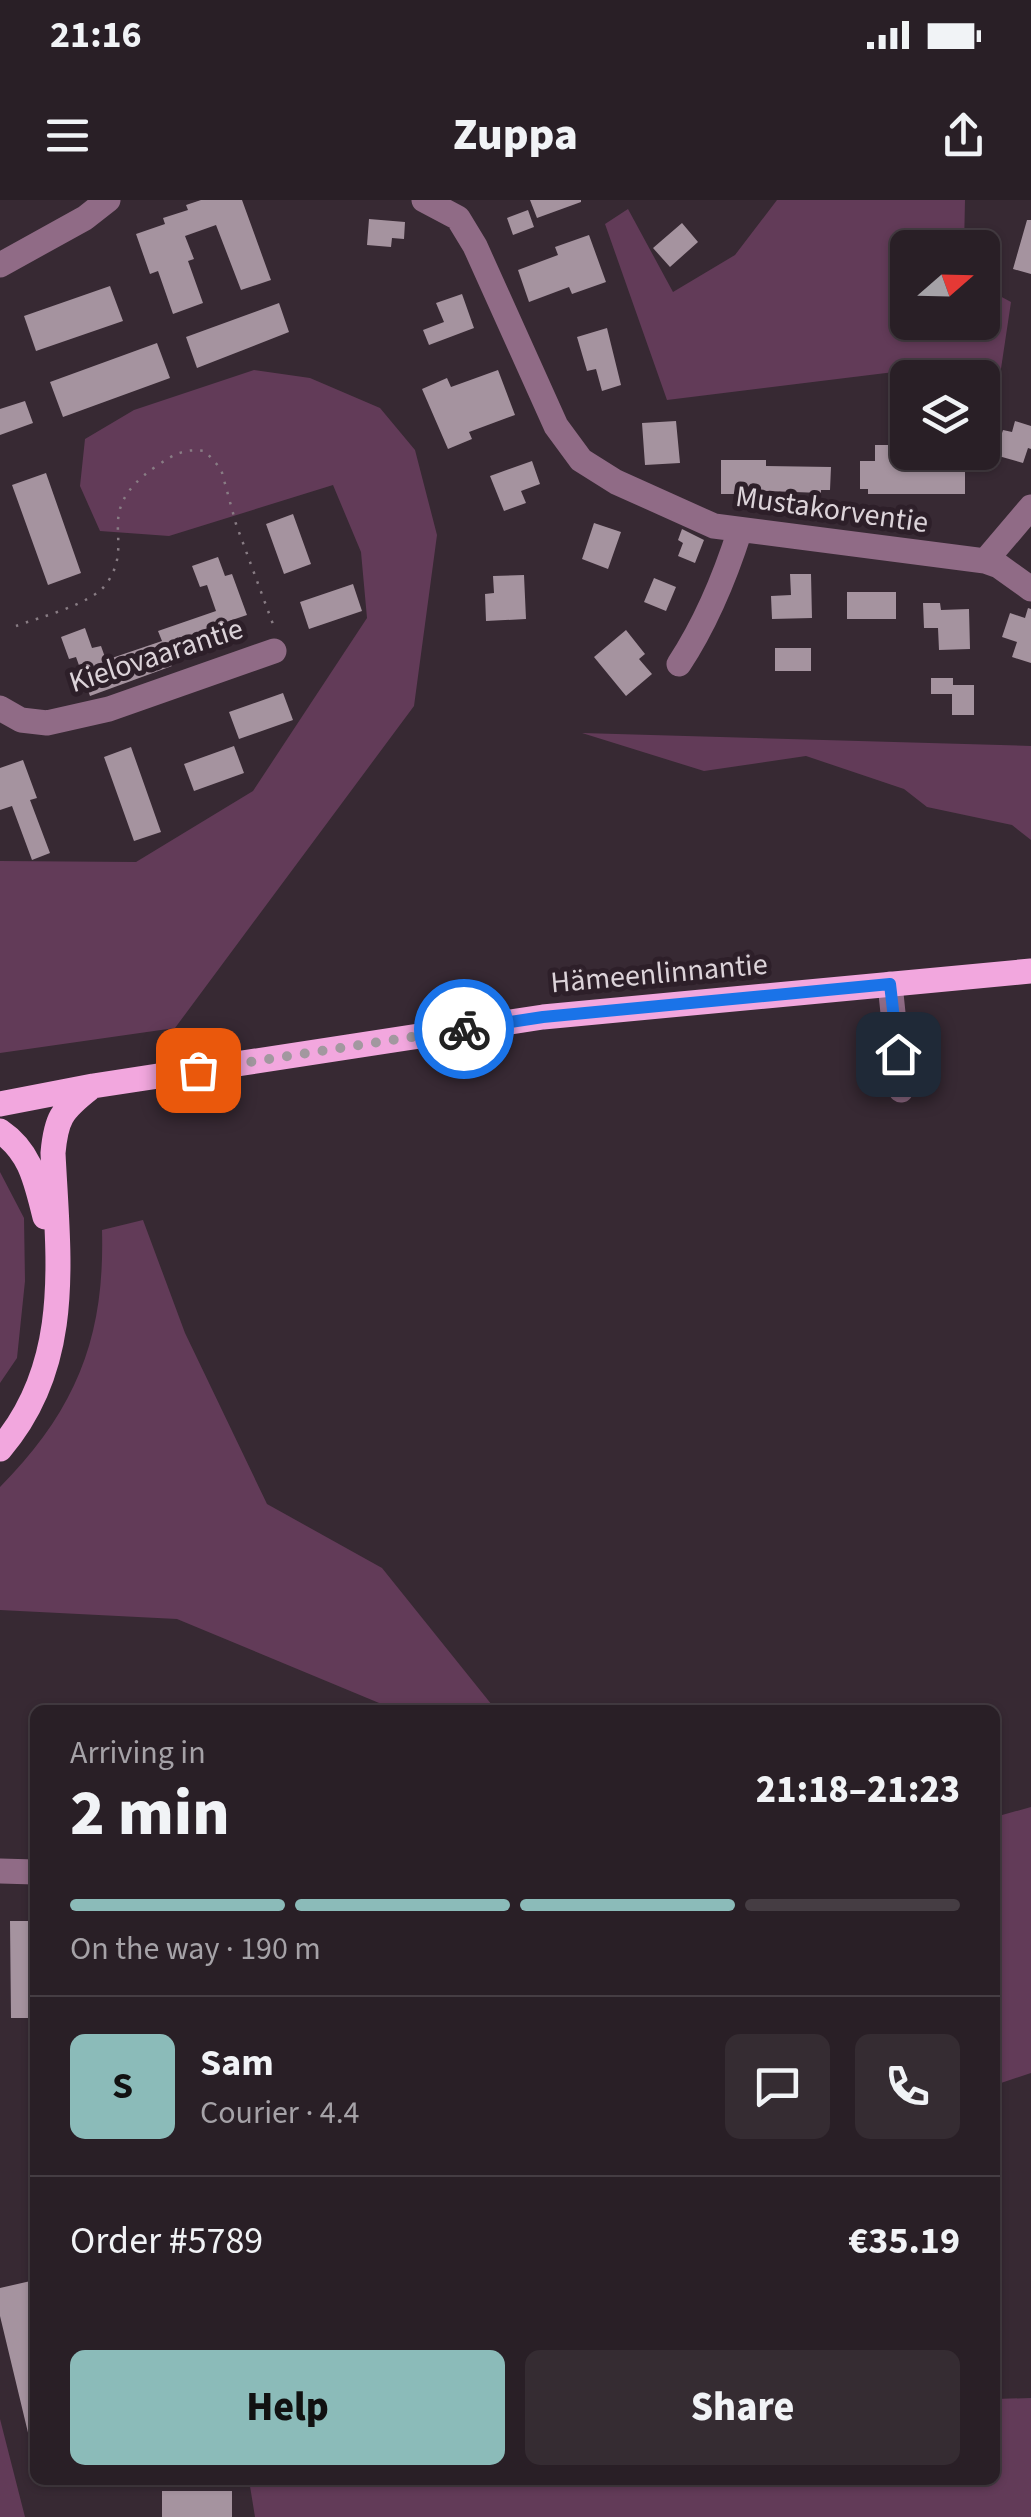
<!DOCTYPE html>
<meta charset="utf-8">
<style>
body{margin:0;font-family:"Source Sans 3",sans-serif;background:#352c32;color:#f1f3f6;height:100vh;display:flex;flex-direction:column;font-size:38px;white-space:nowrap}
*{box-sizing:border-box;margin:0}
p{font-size:32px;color:#a5a2a7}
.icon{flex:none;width:55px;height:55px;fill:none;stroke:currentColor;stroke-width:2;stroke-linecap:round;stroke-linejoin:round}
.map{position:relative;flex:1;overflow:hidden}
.details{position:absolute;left:30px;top:1505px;width:970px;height:780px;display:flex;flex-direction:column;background:#291f26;border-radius:15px;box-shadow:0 2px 8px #0004,0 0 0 2px #453d43}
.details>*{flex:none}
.needle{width:65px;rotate:70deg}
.buttons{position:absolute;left:890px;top:30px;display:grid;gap:20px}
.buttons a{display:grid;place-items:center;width:110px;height:110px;border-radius:15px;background:#291f26;box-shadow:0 2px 8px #0004,0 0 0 2px #453d43;font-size:50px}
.pin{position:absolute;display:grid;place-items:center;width:85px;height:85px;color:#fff;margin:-42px;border-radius:20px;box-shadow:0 5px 15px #0006}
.courier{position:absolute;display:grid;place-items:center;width:100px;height:100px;margin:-50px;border:8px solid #1a73e8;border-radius:50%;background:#fff;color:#222;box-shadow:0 2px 12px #0007}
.overview em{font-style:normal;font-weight:800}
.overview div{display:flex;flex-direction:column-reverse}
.overview{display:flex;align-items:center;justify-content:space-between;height:170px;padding:0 40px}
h1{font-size:65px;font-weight:800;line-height:75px}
.bar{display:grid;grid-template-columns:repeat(4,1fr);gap:15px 10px;align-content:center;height:120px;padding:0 40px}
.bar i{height:12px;border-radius:8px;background:#453d43}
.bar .on{background:#8bbbb9}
.bar p{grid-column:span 4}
.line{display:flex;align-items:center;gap:25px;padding:0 40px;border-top:2px solid #453d43}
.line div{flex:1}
.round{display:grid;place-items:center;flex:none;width:105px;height:105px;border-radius:15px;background:#352c32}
.primary-button{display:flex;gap:20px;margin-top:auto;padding:20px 40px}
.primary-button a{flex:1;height:115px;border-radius:15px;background:#8bbbb9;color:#111;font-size:40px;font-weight:800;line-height:115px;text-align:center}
.primary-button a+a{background:#352c32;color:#f1f3f6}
.status{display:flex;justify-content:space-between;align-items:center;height:70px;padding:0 50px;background:#291f26;direction:ltr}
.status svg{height:28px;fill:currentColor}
header{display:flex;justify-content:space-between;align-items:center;height:130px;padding:0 40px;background:#291f26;font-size:45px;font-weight:800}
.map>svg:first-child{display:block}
.green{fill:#623b58}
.building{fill:#a5939f}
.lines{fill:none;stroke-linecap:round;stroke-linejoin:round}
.path{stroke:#887c84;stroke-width:2.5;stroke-dasharray:2.5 8;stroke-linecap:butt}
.minor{stroke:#906b86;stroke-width:25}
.major{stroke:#f2a7de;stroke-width:25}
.done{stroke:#a2989f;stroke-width:10;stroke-dasharray:0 18}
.route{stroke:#1a73e8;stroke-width:12}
.labels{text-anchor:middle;stroke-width:10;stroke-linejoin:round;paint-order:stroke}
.street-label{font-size:30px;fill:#dcd3d9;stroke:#2d1f29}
</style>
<div class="status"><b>21:16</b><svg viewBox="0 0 49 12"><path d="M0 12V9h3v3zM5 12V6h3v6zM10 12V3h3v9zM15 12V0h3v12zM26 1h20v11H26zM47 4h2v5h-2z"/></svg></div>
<header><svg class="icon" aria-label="menu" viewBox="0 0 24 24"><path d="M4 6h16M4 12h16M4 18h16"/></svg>Zuppa<svg class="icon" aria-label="share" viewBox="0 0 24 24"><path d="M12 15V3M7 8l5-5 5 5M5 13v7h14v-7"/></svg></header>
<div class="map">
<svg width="1031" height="2317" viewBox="0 0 1031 2317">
<rect width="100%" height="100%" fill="#372933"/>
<!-- green -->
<path class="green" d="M777,0H965L964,47L908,48V122H982L983,87L1011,102L999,182L943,166L667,200L605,24L628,9L673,92L735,55Z
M254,170L310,178L380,208L415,250L437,335L414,506L175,828L0,853V661L136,662L253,591L367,418L361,352L333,285L169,336L100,331L80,286L85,239L134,210Z
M582,533L1031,546V640L1012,625L927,607L904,589L806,556L704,571Z
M0,972L24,1018L25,1081L17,1158L0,1183Z
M143,1020L185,1133L267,1304L382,1368L496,1510H396L177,1419L0,1410V1287C76,1210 105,1138 102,1030Z
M1031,1607V1873L995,1885V1617Z
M1031,2198V2317H255L249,2280H995V2199Z
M0,2219L25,2317H0Z"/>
<!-- building -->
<path class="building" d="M201,0H242L271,80L241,90L216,25L185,36L194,59L188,61L203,103L173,114L158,71L150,74L136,34L165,24L163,18L188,10L186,5Z
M530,0H581V2L537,18Z
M528,10L534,27L513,35L507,18Z
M369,19L405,22L404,39L392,38L391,47L367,45Z
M1027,20H1031V74L1013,69Z
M682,23L698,42L670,67L653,48Z
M589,35L606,82L572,94L569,87L529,102L518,70L558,55L555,47Z
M110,86L123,121L36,151L24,116Z
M462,94L474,128L429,145L423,130L444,122L436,103Z
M279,103L289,132L197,168L186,137Z
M607,128L621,185L602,191L596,169L587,171L577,137Z
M157,143L170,178L63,217L50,182Z
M498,170L515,215L469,232L472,239L448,249L422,189L447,178L451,187Z
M25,201L33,223L0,235V209Z
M676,221L680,263L645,265L642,223Z
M1015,221L1031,226V249L1028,248L1023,263L995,255L1003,230L1012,232Z
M875,245H901V266L938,267L939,252H965V294H868V289H860V261H875Z
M721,260H766V266L831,267L830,290H821V293L745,290V294H721Z
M532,261L540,284L521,291L526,303L504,311L490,276Z
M46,273L81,373L48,385L12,285Z
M293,314L311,364L284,374L266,324Z
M594,323L621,332L608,369L582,359Z
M682,329L704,340L695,363L678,356L683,343L678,340Z
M218,357L225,376L232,374L247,415L202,430L207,444L169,457L172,466L90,496L76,457L69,459L61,437L85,428L92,448L101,446L106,460L162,441L158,431L216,411L207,385L200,387L192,366Z
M790,374H811L812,418L772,419L771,396L791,395Z
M524,375L526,419L486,421L485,394L494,393L493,376Z
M654,378L676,387L666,411L644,402Z
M353,384L362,411L309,429L300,402Z
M847,392H896V419H847Z
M923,403H940L941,410L969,409L970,449L939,450L938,428H924Z
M1028,408L1031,409V463L1012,457L1017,442L1002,437L1010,413L1025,418Z
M626,430L645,454L639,459L652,474L626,496L594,457Z
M775,448H811V471H775Z
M931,478H953V485H974V515H952V494H931Z
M283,493L293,520L239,539L229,512Z
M234,546L244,573L194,591L184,564Z
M131,547L161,632L134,641L104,557Z
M23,560L37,598L30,600L50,653L32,660L12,606L0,610V568Z
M10,1721H35V1818H11Z
M35,2080V2240L30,2241L0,2116V2088Z
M162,2291H232V2317H162Z"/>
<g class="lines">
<!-- path -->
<path class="path" d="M16,426C40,417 93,404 107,383C137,339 90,313 155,267C173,255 183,248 205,251L221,269L236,324L274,427"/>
<!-- minor -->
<path class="minor" d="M424,0L458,18L475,46L556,226L581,260L616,282L714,326L985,361L999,366L1031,389
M0,65L85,18L108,0
M985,361L1031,307
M679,464C706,423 725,377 740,330
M0,508L21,520L47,523L109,509L274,451
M890,784L901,890
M0,1671L35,1672"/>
<!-- major -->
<path class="major" d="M0,904L93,886L543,817L1031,771
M0,931C31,952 36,982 45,1017
M0,1249C74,1163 58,1057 53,953C56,919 61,911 89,889"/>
</g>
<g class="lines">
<!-- done -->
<path class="done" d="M198,870L464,829"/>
<!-- route -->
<path class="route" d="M464,829L543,817L890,784L898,854"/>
</g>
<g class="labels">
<!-- street labels -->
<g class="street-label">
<text transform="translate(832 309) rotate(8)" y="10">Mustakorventie</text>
<text transform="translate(156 455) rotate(-18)" y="10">Kielovaarantie</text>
<text transform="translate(659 773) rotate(-5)" y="10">Hämeenlinnantie</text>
</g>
</g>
</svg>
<div class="buttons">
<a><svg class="needle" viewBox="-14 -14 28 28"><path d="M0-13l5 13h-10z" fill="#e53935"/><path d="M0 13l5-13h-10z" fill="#a5a2a7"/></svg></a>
<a><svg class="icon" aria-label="layers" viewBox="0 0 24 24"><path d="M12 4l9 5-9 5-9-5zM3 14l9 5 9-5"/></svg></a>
</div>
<div class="pin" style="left:198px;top:870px;background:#ea580c"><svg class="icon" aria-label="bag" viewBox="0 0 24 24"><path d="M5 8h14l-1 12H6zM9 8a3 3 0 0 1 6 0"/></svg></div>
<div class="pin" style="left:898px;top:854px;background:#1f2937"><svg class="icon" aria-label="home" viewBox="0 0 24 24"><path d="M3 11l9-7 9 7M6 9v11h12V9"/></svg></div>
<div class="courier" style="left:464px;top:829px"><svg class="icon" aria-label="bike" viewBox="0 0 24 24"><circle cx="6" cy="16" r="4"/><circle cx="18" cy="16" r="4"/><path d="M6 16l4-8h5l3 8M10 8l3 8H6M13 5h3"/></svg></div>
<section class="details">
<div class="overview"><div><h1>2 min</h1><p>Arriving in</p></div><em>21:18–21:23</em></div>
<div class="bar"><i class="on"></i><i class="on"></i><i class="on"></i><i></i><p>On the way · 190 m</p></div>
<div class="line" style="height:180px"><b class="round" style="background:#8bbbb9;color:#111">S</b><div><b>Sam</b><p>Courier · 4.4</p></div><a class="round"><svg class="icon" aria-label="chat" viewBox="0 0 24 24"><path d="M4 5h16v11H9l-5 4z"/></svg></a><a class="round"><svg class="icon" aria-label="phone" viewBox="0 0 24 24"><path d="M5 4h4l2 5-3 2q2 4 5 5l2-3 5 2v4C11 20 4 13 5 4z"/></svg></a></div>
<div class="line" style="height:130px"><div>Order #5789</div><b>€35.19</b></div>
<div class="primary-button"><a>Help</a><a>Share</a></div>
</section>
</div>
